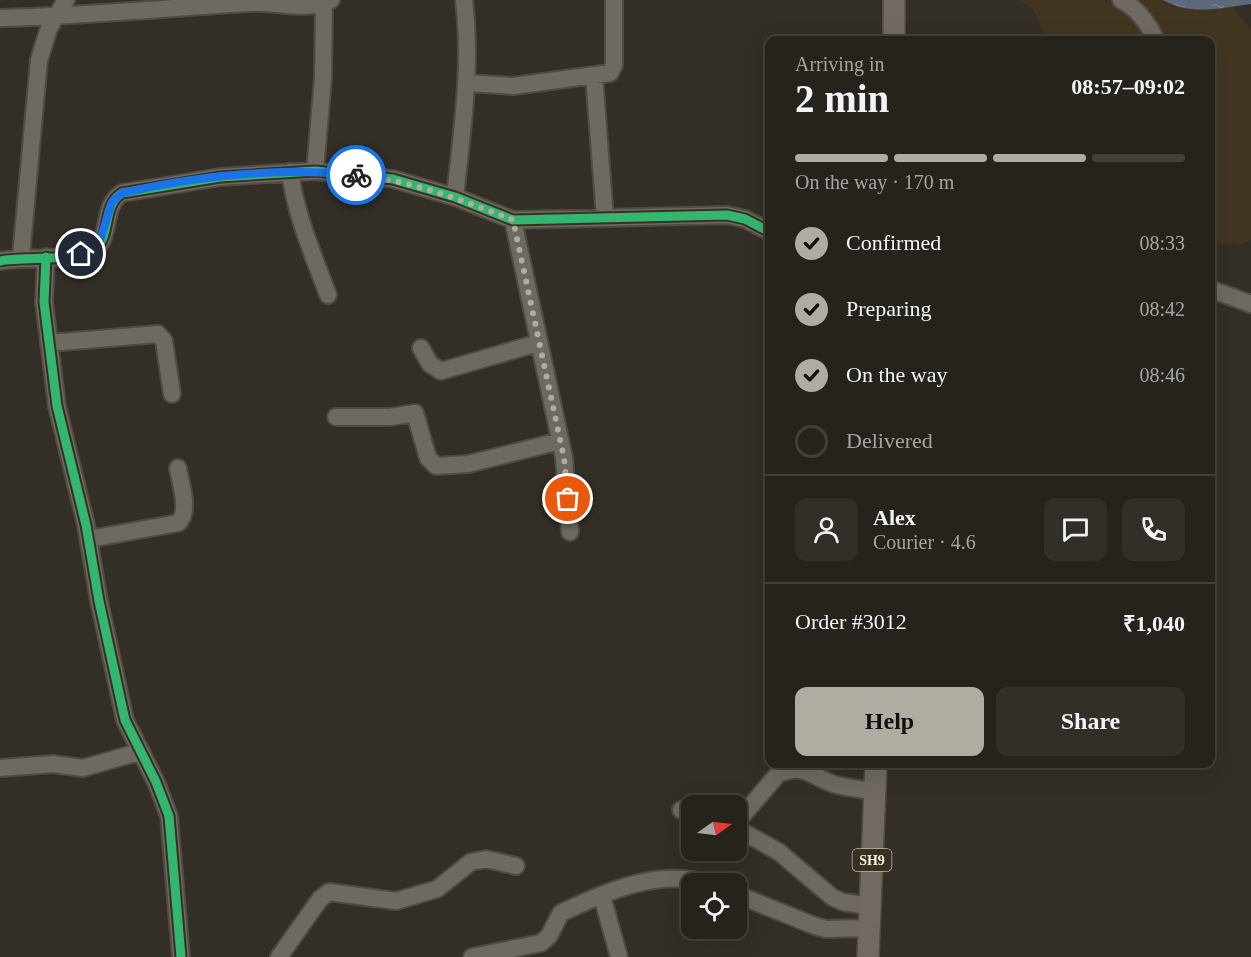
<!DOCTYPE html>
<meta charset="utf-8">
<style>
body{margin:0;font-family:Georgia,serif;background:#322f29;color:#f1f3f6;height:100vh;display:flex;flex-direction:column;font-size:22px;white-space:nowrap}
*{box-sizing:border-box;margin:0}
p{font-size:20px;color:#a4a4a3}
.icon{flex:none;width:33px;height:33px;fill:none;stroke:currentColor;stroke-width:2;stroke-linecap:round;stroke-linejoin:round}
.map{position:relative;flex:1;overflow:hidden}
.drawer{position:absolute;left:765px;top:36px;width:450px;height:732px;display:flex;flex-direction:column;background:#26231c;border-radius:12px;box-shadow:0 6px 24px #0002,0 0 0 2px #42403b}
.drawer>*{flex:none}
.needle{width:39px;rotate:76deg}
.fabs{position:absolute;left:681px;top:795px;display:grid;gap:12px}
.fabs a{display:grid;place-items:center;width:66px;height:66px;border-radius:12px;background:#26231c;box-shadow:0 6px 24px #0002,0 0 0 2px #42403b;font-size:30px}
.pin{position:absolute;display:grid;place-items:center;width:51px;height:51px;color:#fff;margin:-26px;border:3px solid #fff;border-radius:50%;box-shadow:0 2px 6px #0007}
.courier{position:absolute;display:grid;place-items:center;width:60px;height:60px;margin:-30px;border:4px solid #1a73e8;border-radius:50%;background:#fff;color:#222;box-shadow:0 2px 8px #0007}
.headline em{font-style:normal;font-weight:800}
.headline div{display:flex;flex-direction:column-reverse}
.headline{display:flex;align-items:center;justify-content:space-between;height:102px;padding:0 30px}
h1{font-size:39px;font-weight:800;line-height:45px}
.bar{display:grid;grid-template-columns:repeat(4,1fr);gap:9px 6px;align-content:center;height:72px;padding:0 30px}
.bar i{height:8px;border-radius:4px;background:#42403b}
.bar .selected{background:#b1aca2}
.bar p{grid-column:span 4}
.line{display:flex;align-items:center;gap:15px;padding:0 30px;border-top:2px solid #42403b}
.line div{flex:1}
.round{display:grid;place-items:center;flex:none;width:63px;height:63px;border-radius:12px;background:#322f29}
ol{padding:0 30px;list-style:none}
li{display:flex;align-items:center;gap:18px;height:66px}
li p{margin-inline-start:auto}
li .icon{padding:6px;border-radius:50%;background:#b1aca2;color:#111;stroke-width:4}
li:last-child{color:#a4a4a3}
li i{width:33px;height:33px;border:3px solid #42403b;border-radius:50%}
.cta{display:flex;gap:12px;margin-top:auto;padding:12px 30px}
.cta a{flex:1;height:69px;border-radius:12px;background:#b1aca2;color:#111;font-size:24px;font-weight:800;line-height:69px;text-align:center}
.cta a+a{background:#322f29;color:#f1f3f6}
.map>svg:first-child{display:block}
.built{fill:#413521}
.water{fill:url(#water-ripples)}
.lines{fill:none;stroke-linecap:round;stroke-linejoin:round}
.minor-casing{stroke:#4f4a43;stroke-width:20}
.major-casing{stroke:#4f4a43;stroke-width:24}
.minor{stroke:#6e6a62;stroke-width:16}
.major{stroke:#716962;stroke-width:21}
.cycleway-casing{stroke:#393020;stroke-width:13}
.cycleway{stroke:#33b770;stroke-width:9}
.done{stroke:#b1aca2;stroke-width:6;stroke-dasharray:0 10.8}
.route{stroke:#1a73e8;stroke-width:8}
.labels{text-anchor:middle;stroke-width:6;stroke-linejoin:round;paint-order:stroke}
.shield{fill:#393020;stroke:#bdb6aa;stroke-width:1.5}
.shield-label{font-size:14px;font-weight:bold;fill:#f5efe5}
</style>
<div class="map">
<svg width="1251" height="957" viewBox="0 0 1251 957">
<defs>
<pattern id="water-ripples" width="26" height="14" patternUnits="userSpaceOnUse" patternTransform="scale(1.5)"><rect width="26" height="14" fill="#5d6a7e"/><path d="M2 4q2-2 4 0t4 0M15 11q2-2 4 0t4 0" fill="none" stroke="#758090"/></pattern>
</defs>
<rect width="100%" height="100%" fill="#332f26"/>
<!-- built -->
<path class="built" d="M1018,0H1228L1251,30V240L1241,245L1211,243L1210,40H1048L1032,8Z"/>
<!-- water -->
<path class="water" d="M1163,0H1251V4C1221,8 1191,16 1163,0Z"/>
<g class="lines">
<defs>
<path id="minor" d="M1121,0C1137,8 1149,25 1156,40
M0,18C83,16 166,8 249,3C274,1 309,12 331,0
M594,76L605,218
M467,83L513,86L610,73L614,65V0
M315,171L323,78L324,4
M290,172C296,216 313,254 328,295
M455,197C462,131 472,66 464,0
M513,220L564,458L570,532
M21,257L39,60L49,28L66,0
M46,257L44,302L57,406L86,525L99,601L125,720L156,782L169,816L181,957
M0,261C22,256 78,262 94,250C112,237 101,206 122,193L220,177L315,171L393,179L455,197L513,220L727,215L745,219L770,232
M1210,289L1251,304
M49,343L158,334L164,341L172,394
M421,348L430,364L441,371L538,343
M336,417H390L415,413L428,458L436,466L468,464L560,441
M89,539L178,523C191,511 180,483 178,468
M0,768L53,764L83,768L139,752
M681,810L692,813
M736,823L778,774C806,762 812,778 837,785C849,788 862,789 875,792
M736,828L779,852L832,897L843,902L870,906
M736,894L815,926L826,929L869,928
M602,896L619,957
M279,957L320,899L329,892L396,901L437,889L471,862L486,859L516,866
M472,957L541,943L549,936L561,913C605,892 661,867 708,884"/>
<path id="major" d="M894,0V40
M868,957L876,764"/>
</defs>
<!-- minor casing -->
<use href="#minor" class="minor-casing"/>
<!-- major casing -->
<use href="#major" class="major-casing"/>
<!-- minor -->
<use href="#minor" class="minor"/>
<!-- major -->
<use href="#major" class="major"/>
<defs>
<path id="cycleway" d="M46,257L44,302L57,406L86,525L99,601L125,720L156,782L169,816L181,957
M0,261C22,256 78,262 94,250C112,237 101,206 122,193L220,177L315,171L393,179L455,197L513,220L727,215L745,219L770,232"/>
</defs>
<!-- cycleway casing -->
<use href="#cycleway" class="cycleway-casing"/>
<!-- cycleway -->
<use href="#cycleway" class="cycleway"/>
</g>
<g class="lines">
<!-- done -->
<path class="done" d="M356,175C412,181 462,200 513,220L564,458L568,499"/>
<!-- route -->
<path class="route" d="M81,254L98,247L112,202L122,193C198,176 280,167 356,175"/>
</g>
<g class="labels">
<!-- shield labels -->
<rect class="shield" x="852.5" y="849" width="39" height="22" rx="4.5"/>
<g class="shield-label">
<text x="872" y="865">SH9</text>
</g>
</g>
</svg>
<div class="fabs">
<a><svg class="needle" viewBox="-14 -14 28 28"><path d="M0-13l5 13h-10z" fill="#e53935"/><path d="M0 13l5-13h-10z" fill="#a4a4a3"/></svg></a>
<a><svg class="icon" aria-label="locate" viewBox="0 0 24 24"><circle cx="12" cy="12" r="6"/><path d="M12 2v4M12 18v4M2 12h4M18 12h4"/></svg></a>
</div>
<div class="pin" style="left:568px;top:499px;background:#ea580c"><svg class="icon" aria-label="bag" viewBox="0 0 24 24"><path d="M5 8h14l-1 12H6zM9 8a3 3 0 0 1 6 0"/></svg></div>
<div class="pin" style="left:81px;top:254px;background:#1f2937"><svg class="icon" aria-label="home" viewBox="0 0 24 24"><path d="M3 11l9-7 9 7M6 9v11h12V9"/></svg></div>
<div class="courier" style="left:356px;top:175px"><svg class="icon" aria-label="bike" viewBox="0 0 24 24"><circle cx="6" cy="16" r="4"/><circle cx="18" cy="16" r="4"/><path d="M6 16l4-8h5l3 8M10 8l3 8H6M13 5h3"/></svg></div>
<section class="drawer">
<div class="headline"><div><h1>2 min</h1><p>Arriving in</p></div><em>08:57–09:02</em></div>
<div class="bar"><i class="selected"></i><i class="selected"></i><i class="selected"></i><i></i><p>On the way · 170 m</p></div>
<ol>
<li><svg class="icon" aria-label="check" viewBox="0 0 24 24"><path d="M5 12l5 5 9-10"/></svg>Confirmed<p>08:33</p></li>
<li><svg class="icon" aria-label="check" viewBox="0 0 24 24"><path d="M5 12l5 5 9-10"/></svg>Preparing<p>08:42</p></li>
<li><svg class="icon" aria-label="check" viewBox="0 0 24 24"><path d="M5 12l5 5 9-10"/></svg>On the way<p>08:46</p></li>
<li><i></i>Delivered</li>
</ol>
<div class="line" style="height:108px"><a class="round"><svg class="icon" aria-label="person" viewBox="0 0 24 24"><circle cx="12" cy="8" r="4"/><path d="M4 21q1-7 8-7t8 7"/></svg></a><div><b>Alex</b><p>Courier · 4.6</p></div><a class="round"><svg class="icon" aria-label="chat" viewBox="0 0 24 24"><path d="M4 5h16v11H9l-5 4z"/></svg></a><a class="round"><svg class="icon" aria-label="phone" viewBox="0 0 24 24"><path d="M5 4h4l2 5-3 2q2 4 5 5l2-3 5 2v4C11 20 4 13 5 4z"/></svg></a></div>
<div class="line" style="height:78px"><div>Order #3012</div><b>₹1,040</b></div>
<div class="cta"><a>Help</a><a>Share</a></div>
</section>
</div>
